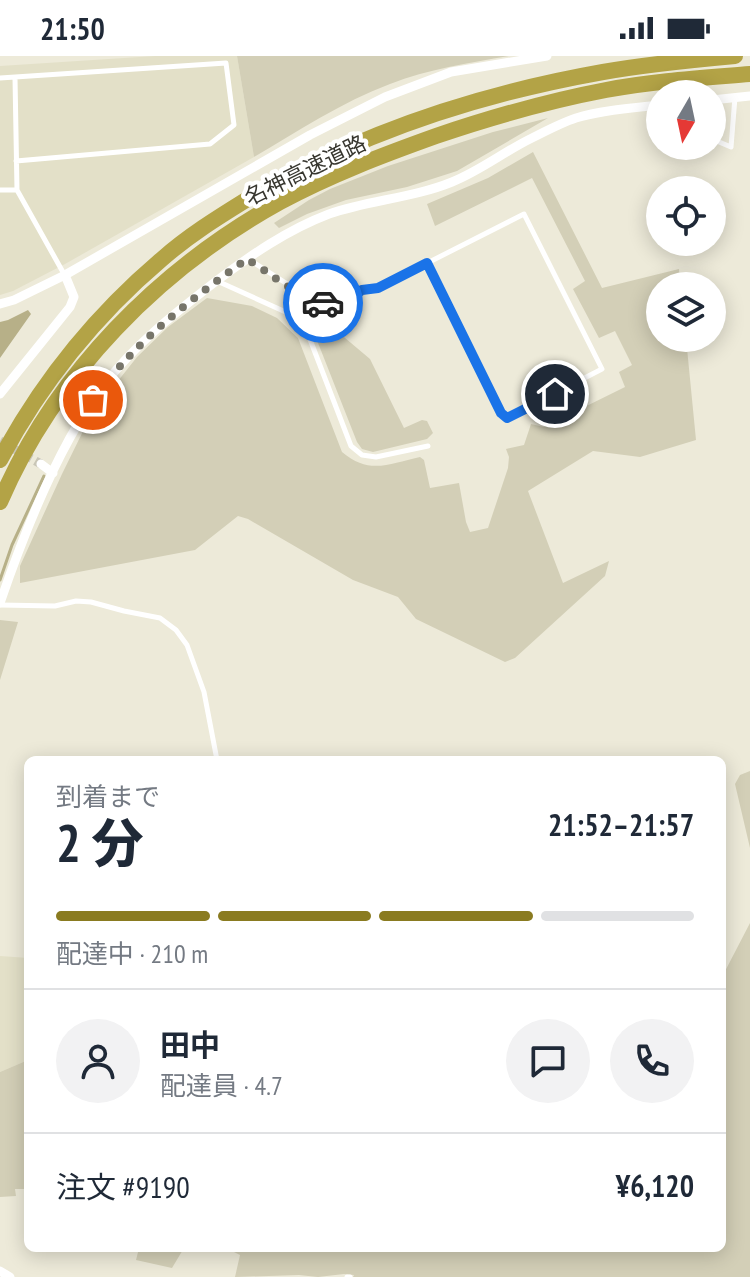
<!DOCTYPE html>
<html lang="ja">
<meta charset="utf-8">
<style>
body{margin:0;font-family:"PT Sans Narrow","Noto Sans JP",sans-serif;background:#f2f2f3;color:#1f2937;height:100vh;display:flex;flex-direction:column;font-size:30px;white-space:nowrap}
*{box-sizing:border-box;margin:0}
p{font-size:26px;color:#747a83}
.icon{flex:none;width:44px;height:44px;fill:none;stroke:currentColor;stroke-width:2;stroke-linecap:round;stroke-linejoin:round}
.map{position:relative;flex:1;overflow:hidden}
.details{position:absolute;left:24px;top:700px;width:702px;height:496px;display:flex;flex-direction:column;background:#fff;border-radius:12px;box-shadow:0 4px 20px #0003}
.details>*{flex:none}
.needle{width:52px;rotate:189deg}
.fabs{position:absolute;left:646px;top:24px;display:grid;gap:16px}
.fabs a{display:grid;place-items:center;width:80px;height:80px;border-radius:50%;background:#fff;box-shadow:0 4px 20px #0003;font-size:40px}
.pin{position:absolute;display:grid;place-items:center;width:68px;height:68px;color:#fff;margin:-34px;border:4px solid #fff;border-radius:50%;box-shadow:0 2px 8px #0007}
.courier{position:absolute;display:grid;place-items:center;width:80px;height:80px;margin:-40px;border:6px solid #1a73e8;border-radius:50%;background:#fff;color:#222;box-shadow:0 2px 10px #0007}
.head em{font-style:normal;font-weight:800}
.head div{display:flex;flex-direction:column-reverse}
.head{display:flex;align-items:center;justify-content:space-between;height:136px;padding:0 32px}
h1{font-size:52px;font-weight:800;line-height:60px}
.bar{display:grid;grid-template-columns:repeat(4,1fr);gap:12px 8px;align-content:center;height:96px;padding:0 32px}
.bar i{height:10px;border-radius:6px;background:#e0e1e3}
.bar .on{background:#8a7b20}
.bar p{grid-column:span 4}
.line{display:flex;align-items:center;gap:20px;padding:0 32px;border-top:2px solid #e0e1e3}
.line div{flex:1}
.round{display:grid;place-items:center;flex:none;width:84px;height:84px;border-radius:42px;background:#f2f2f3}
.status{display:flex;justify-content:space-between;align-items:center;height:56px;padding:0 40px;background:#fff;direction:ltr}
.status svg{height:22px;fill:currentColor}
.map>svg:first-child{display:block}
.built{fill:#e3e0c8}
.green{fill:#d3cfb7}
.water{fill:#b7b088}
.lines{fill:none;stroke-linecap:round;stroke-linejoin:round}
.stream{stroke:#b7b088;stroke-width:3}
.street-tunnel{stroke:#c9c6b7;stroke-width:9;stroke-dasharray:9 4.5;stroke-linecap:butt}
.lane{stroke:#fff;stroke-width:5}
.street{stroke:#fff;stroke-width:9}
.highway{stroke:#b3a346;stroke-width:16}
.done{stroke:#77756a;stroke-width:8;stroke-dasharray:0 14.4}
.route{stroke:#1a73e8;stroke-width:10}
.labels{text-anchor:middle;stroke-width:8;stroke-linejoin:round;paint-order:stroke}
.street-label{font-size:22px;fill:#37362f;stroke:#fff}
</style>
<div class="status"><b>21:50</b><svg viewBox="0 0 49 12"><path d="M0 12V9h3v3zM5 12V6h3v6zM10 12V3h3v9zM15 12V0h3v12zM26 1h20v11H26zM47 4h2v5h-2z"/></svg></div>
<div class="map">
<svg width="750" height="1221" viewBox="0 0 750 1221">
<rect width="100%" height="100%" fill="#edead9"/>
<!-- built -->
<path class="built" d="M155,0H237L254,101L65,208L13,235L0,239V10Z
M0,900L28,902V1004L0,1016Z"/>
<!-- green -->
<path class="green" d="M237,0H509C469,7 428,13 390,28C342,46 298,75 254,101Z
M548,62L457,115L407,131L346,144L307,158L279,172L274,167L309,144L330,133L388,110L493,76Z
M533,96L602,232L679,213L680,230H660V282H686L696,384L640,401L593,395L528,435L563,527L609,505L605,520L515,602L505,606L416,563L398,541L353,524L248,463L238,460L195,494L20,527V510L62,418L91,359L137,301L168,271L207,242L252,250L277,262L298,282L342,396C369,419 389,408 420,401L424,404L430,432L459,427L466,466L470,476L488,472L508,412L509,401L506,393L524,389L531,368L544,371L625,331L619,316L632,309L615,275L599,282L573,233L585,225L532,122L435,170L427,148L488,122Z
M312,260H319L370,303L404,372L422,364L427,365L433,377L427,383L373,396L362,393L357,386L309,264Z
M0,564L18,566L0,624Z
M750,715V792L735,728L740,719Z
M750,867V1221H353L354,1219L344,1218L318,1221L299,1219L235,1221L240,1199L232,1195L230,1192H722V921Z
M28,1004V1133H15L16,1140L0,1141V1016Z
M139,1192H184L172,1212L136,1204Z"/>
<!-- water -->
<path class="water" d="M28,254L31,258L0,302V266L8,264Z"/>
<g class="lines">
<!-- stream -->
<path class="stream" d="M0,524L12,489L44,420"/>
<!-- street-tunnel -->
<path class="street-tunnel" d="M0,385L41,408"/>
<!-- lane -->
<path class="lane" d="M0,22L226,7L234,69L210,88L16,105
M15,22L17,134L64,218
M651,51L660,60
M712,83L731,91L735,41
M0,134H17
M248,203L317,247L335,248L347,244L362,234L378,232L524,158L602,313L507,362L501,357L427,207
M217,225L299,262L306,273L351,390L362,399L376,401L428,390
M0,549L55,550L76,545L91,546L124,555L160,562L176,574L187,589L204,636L217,704
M347,1221H350"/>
<!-- street -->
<path class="street" d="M712,44L750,40
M0,248L14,244L65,219L310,79L385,41L451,16L547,0
M0,338L70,251L74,241L65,219
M41,408L53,417
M0,547C24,477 59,387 104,329C135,288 175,257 215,226C251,199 287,174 329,158C369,144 413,142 452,126C480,115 505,95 532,82C546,75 561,67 576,62C602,54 633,52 660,49
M0,1215L10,1221"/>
<!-- highway -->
<path class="highway" d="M0,404C41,327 96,259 162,203C188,180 217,162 246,144C354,79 479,38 603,16C647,8 691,4 735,0
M0,446C55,318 159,213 280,146C330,119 383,99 436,80C492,61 548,45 606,34C653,25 702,22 750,18"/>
</g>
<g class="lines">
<!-- done -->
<path class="done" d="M93,344C134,286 190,244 247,203C266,214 303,245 323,247"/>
<!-- route -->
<path class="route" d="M323,247L335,248L347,244L362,234L378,232L427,207L501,357L507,362L555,338"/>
</g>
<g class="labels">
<!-- street labels -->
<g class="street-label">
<text transform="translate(305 114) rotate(-26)" y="8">名神高速道路</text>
</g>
</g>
</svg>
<div class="fabs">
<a><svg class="needle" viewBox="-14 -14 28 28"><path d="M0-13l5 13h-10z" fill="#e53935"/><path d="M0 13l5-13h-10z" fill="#747a83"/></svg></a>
<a><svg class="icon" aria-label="locate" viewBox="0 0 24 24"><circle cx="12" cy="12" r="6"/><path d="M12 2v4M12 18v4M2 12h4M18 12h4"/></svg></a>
<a><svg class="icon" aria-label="layers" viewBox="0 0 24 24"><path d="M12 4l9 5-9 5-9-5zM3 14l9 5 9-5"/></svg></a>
</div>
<div class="pin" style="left:93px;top:344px;background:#ea580c"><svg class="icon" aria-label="bag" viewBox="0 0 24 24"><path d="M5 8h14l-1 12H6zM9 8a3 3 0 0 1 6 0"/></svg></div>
<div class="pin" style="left:555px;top:338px;background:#1f2937"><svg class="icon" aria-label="home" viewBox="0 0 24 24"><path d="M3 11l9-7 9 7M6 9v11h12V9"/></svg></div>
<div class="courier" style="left:323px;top:247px"><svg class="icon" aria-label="car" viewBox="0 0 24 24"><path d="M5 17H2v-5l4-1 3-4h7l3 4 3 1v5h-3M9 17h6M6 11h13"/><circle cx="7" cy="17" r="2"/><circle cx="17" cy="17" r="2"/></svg></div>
<section class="details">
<div class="head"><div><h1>2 分</h1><p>到着まで</p></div><em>21:52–21:57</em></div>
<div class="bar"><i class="on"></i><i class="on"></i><i class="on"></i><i></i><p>配達中 · 210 m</p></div>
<div class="line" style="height:144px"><a class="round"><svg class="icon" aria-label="person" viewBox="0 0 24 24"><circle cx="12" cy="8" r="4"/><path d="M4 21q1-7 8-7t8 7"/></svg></a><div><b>田中</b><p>配達員 · 4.7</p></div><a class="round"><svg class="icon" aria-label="chat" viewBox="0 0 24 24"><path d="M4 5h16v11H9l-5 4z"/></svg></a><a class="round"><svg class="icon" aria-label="phone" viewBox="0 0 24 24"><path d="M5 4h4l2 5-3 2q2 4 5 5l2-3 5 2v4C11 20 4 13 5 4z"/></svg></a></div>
<div class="line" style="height:104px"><div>注文 #9190</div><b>¥6,120</b></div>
</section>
</div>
